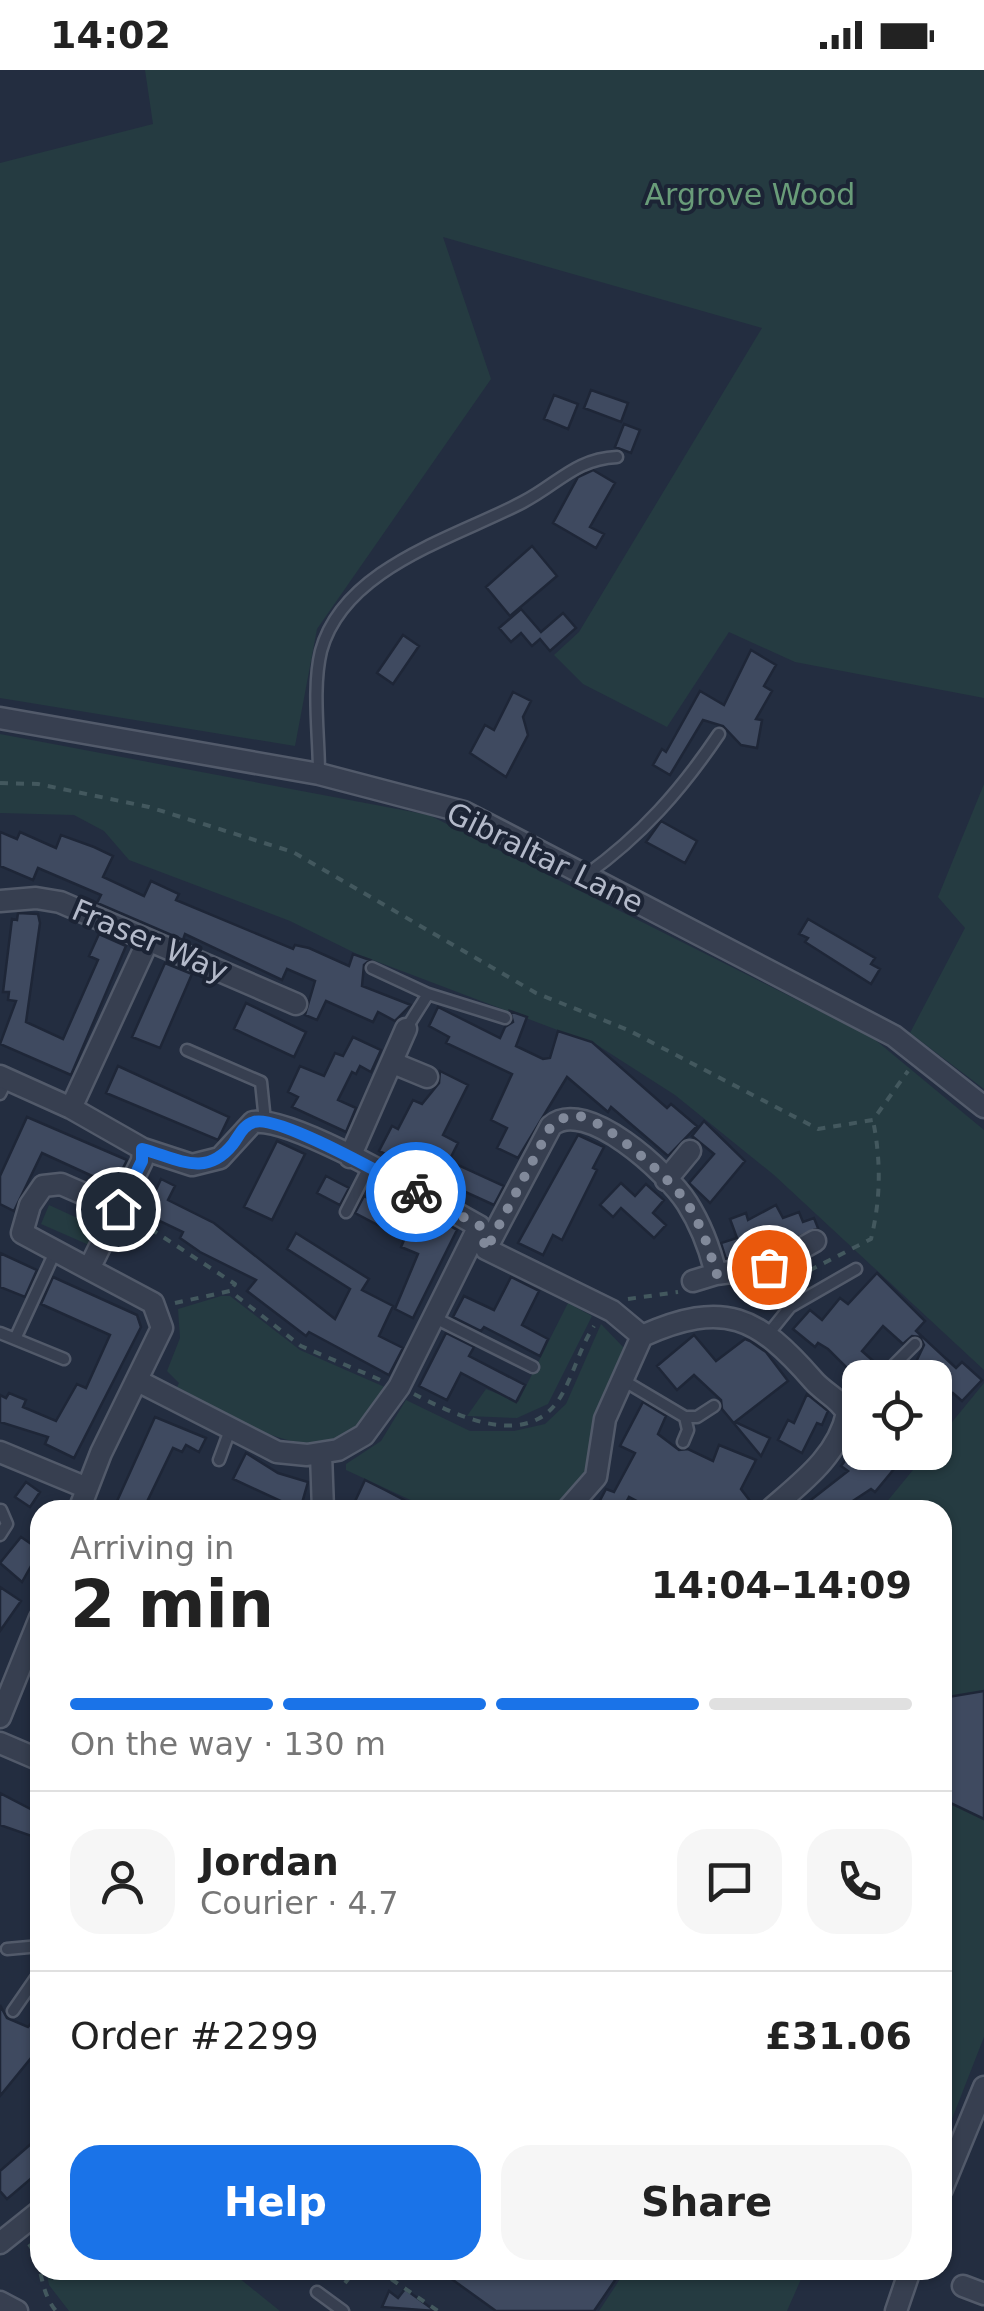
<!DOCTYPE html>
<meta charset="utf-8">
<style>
body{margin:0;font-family:"DejaVu Sans",sans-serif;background:#f6f6f6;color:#222;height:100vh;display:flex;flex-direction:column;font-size:38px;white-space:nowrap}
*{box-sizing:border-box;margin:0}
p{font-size:32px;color:#767676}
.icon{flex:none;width:55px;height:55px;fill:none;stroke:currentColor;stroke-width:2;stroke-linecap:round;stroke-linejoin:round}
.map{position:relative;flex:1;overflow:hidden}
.side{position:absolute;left:30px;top:1430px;width:922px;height:780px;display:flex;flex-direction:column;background:#fff;border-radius:30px;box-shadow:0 2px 8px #0004}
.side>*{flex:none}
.fabs{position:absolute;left:842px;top:1290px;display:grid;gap:20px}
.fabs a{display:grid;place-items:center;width:110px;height:110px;border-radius:20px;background:#fff;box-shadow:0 2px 8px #0004;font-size:50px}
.pin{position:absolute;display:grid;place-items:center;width:85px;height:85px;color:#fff;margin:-42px;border:5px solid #fff;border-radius:50%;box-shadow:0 2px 10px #0007}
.courier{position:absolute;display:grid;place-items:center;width:100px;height:100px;margin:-50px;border:8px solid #1a73e8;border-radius:50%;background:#fff;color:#222;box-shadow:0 2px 12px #0007}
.summary em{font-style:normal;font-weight:700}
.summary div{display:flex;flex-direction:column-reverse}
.summary{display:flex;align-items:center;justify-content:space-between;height:170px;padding:0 40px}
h1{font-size:65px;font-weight:700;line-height:75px}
.bar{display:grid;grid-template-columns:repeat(4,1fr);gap:15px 10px;align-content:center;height:120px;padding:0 40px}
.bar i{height:12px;border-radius:8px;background:#e0e0e0}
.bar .active{background:#1a73e8}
.bar p{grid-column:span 4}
.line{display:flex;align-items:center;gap:25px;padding:0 40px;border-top:2px solid #e0e0e0}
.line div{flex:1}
.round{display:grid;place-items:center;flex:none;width:105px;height:105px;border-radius:30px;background:#f6f6f6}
.primary-button{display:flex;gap:20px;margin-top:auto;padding:20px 40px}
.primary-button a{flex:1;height:115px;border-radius:30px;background:#1a73e8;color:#fff;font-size:40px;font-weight:700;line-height:115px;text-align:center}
.primary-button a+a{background:#f6f6f6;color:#222}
.status{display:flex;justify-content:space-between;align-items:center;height:70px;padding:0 50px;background:#fff;direction:ltr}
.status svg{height:28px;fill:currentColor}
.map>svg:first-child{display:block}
.green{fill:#253b41}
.building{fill:#3f4a60;stroke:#1e2637;stroke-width:2.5}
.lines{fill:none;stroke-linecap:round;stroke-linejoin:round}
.service-casing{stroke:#525a6a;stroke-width:15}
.minor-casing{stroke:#525a6a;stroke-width:25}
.path{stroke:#43585e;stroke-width:4;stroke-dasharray:8 8;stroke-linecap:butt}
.service{stroke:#373f50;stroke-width:10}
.minor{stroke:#373f50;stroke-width:20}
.done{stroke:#81899a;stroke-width:10;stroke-dasharray:0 18}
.route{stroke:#1a73e8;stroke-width:12}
.labels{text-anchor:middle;stroke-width:8;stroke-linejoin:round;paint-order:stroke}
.park-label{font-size:30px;fill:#699c79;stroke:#1c2435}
.street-label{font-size:30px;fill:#b4baca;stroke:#1c2435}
</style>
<div class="status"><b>14:02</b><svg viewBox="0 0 49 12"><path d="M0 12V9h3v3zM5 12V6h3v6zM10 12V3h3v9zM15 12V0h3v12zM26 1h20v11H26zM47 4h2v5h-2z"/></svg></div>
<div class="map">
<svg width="984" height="2241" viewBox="0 0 984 2241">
<rect width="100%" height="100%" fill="#232d40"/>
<!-- green -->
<path class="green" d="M145,0H984V628L795,592L729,562L667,657L583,614L554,585L579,562L762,258L443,167L491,309L317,559L295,676L0,628V93L153,54Z
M0,664L429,745L873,968L984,1060V1300L774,1105L675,1025L597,975L357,884L290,851L129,790L104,761L74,745L0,743Z
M984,714V1019L910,963L965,858L938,827Z
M49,1135L97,1157L89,1175L41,1154Z
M221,1226H230L300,1280L387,1318C378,1330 370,1346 359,1356C308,1404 225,1341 177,1317L179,1313L167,1301L180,1268L178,1239Z
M568,1233L592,1246L548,1334L517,1348L467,1346L486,1319L518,1332Z
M601,1254L624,1278L595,1346L586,1404L563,1426L555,1440H432L346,1400V1394L381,1371L406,1330L470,1361H514L545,1354L566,1334Z
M984,1313V1967L943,2072L942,1440H880L927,1383L935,1382V1373Z
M46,2200H243L239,2208L280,2241H69L49,2215Z
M626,2200H805L787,2241H599Z"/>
<!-- building -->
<path class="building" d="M591,320L628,333L621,352L584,338Z
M554,325L578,334L568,359L544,349Z
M624,354L640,360L631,383L615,377Z
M593,400L615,413L590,457L604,464L596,478L553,453L578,407Z
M532,476L557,506L510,546L486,517Z
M521,539L541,562L563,543L576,558L550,581L540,569L532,576L521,563L511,572L499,558Z
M403,565L419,576L393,614L377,603Z
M751,580L776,595L764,616L772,621L756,649L762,650L757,678L741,675L723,656L703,650L670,705L653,695L662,679L666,682L700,621L724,635Z
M513,622L531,631L523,647L528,665L506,707L470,683L485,655L494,660Z
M661,751L697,771L685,793L646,772Z
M0,762L17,769L20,762L56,778L61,765L94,777L113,786L103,807L144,826L151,811L179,824L176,830L293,879L295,875L309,878L349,896L353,884L370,890L364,895L362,916L411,935L395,951L378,942L373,952L326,931L317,950L305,945L315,911L287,899L282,910L185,864L183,870L97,833L101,825L38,798L33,810L0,796Z
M18,843L38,844L40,853L26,952L63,969L98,890L89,886L99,864L126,876L71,1005L0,974L16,931L8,930L9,922H3L12,849L17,850Z
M808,849L875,888L871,894L880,899L871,914L805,872L808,868L799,864Z
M165,893L192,904L160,978L132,967Z
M246,933L306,962L294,987L234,959Z
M438,937L500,968L505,957L513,952L510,941L527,947L516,976L543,989L550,988L558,961L592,972L667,1038L671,1034L697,1056L668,1086L611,1037L608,1042L567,1007L518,1088L497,1078L507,1058L491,1050L512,1004L446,973L449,967L429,956Z
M353,967L381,980L371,1002L360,996L356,1004L352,1002L338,1030L356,1038L346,1062L292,1037L298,1027L288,1022L300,996L324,1006L335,983L343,986Z
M118,996L229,1047L218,1070L106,1023Z
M440,1001L468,1015L443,1065L458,1073L449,1091L504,1116L494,1135L439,1110L444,1100L411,1083L406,1094L379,1081L392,1056L398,1059L413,1030L422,1034L439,1013Z
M27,1047L127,1090L114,1116L42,1083L14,1141L0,1134V1106Z
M704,1051L745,1091L710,1133L689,1113L714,1084L692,1066Z
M578,1065L604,1077L593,1098L597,1100L562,1170L553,1165L543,1185L518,1173Z
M277,1071L305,1084L272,1150L244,1137Z
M326,1106L349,1118L340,1135L317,1123Z
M161,1109L175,1116L168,1130L214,1153L335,1249L350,1219L287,1179L296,1163L369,1209L362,1220L393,1236L379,1266L403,1278L389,1305L309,1262L306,1266L247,1221L256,1210L200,1182L180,1168L183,1162L145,1144Z
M621,1113L635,1126L646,1114L664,1130L653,1143L666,1155L654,1168L621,1138L613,1147L600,1135Z
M364,1126L400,1145L391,1162L355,1143Z
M776,1135L783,1148L799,1142L803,1152L814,1148L818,1158L771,1180L726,1189L721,1173L737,1168L730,1149L746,1143L748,1150Z
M437,1148L457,1160L413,1248L395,1239L418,1184L401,1177L408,1161L426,1169Z
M0,1183L37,1200L25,1227L0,1217Z
M877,1203L925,1251L916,1261L956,1298L962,1292L982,1310L962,1331L953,1323L935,1349V1308L915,1294L924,1275L920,1267L912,1266L903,1274L883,1256L862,1281L880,1297L872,1308H857L828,1279L818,1273L815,1277L793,1259L810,1240L822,1250L840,1228L848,1234Z
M53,1207L137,1245L141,1257L74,1388L45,1374L48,1367L0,1352V1325L6,1328L9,1323L26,1330L23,1337L56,1351L77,1314L86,1318L110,1265L41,1234Z
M511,1207L539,1221L522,1255L548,1269L540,1286L484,1257L481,1261L453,1247L464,1226L494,1240Z
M446,1263L474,1277L469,1286L525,1315L516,1332L461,1303L447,1330L419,1316Z
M694,1265L716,1291L745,1269L750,1271L766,1282L788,1311L735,1352L770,1368L761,1386L722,1339L721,1330L694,1305L677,1320L657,1296Z
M807,1324L828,1341L822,1355L817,1353L802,1383L778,1370L788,1350L794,1353Z
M643,1332L666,1346L658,1364L679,1380L688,1379L713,1391L719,1375L756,1390L741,1419L757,1440H654L629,1427L622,1440H595L606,1419L614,1422L635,1383L620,1376Z
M155,1347L206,1368L199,1382L186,1375L182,1382L173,1378L143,1440H113Z
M852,1382H885L899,1393L875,1422L871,1419L839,1440H798L848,1401L841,1396Z
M246,1383L278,1403L308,1412L300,1440L233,1409Z
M365,1410L385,1420L423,1440H351Z
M26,1412L40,1422L30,1437L15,1427Z
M21,1467L40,1480L22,1512L0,1493Z
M0,1517L21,1531L0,1561Z
M984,1621V1749L942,1729V1628Z
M0,1723L40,1744V1769L0,1755Z
M0,1935L7,1948L28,1957L40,1943V1977L0,2026Z
M40,2066V2101L7,2129L0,2121V2101Z
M439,2200H622L594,2241H496Z
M405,2219L435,2241L382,2237L389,2221L398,2228Z"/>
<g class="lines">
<defs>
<path id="service" d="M319,703C319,666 312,618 321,581C344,497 455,468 523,432C558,414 575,389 617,387
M586,805C641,766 682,719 719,664
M372,898L428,924L505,948
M406,959L428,924
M187,980L261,1012L265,1051
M0,1024L7,1010
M346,1142L369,1097
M55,1182L15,1269L64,1289
M433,1247L533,1297
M0,1263L15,1269
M769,1263L790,1237L856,1199
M881,1308L915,1274
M626,1312L685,1347L688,1360L683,1372
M685,1347H697L714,1336
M219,1390L230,1360
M0,1465L7,1454L1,1440
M7,1879L40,1876
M13,1941L40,1902
M317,2222L343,2241"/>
<path id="minor" d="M0,648L319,704L464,742L894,966L984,1037
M0,831L36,828L60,832L296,934
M393,993L427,1007
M0,1006L71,1038L143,1079L192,1095L220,1088L253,1052C295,1046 436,1133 479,1156
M71,1038L147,873
M350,1087L406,959
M666,1110L690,1081
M486,1179L612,1241L642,1266
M89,1199L22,1163L30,1135L43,1116L61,1114L118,1139
M693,1211L716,1204
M138,1311L277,1382L307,1385L338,1380L364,1365L399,1317L479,1156L486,1179L551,1056C585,1026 668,1103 687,1133C701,1155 710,1179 716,1204L769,1197L815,1171
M0,1382L87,1418
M321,1384L323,1440
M79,1440L101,1383L162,1258L153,1233L89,1199L142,1091L143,1079
M567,1440L596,1407L605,1349L642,1266C725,1229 758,1247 813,1310C824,1323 839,1328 847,1343C838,1386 802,1412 770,1440
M0,1647L40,1548
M0,1673L40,1690
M942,2119L984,2017
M0,2173L40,2141
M963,2216L984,2224
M0,2232L17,2241
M896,2241L910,2200"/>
</defs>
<!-- service casing -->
<use href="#service" class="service-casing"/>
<!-- minor casing -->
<use href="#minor" class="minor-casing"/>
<!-- path -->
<path class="path" d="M0,713L38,714L149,737L293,782L536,923L628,960L818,1059L873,1050L908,1001
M137,1150L235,1214L230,1221
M781,1215L871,1169C881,1128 881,1091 873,1050
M769,1219L772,1239
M628,1229L678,1222
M175,1233L230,1221L301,1276L383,1311
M414,1324C455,1345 529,1382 561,1326C574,1304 580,1277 594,1256
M29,2174C44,2195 38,2219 56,2241
M378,2200L438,2241
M345,2213L355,2200"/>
<!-- service -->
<use href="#service" class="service"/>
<!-- minor -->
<use href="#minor" class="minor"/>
</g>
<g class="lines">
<!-- done -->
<path class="done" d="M416,1122L480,1156L486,1180L551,1056C559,1049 568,1045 579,1046C605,1050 673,1111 687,1133C701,1155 710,1179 716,1204L769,1197"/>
<!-- route -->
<path class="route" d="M118,1139L142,1091V1079C177,1088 205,1109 233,1074C239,1066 243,1055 254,1052C278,1044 389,1108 416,1122"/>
</g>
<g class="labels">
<!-- park labels -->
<g class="park-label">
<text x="750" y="135">Argrove Wood</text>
</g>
<!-- street labels -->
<g class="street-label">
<text transform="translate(545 788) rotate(26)" y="10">Gibraltar Lane</text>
<text transform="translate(150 871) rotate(23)" y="10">Fraser Way</text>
</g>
</g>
</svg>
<div class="fabs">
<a><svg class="icon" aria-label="locate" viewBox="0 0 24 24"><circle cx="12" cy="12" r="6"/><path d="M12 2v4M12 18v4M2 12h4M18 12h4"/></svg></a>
</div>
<div class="pin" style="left:769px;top:1197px;background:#ea580c"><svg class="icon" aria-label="bag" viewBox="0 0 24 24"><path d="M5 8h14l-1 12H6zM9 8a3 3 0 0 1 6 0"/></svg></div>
<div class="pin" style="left:118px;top:1139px;background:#1f2937"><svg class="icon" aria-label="home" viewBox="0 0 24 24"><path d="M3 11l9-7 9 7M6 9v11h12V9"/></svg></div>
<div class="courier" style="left:416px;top:1122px"><svg class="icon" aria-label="bike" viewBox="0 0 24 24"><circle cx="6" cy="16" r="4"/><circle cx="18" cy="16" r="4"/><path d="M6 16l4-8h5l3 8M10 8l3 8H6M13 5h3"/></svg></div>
<section class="side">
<div class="summary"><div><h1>2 min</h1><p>Arriving in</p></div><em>14:04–14:09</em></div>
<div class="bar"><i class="active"></i><i class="active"></i><i class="active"></i><i></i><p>On the way · 130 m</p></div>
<div class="line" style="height:180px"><a class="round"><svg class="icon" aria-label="person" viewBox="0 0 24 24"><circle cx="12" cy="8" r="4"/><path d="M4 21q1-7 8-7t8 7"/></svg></a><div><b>Jordan</b><p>Courier · 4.7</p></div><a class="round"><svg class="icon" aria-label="chat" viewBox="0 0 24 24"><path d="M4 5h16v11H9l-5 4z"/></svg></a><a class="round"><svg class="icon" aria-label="phone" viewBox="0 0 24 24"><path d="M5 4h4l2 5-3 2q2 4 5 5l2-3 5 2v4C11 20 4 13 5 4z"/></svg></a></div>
<div class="line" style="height:130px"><div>Order #2299</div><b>£31.06</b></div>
<div class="primary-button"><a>Help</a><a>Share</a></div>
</section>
</div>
